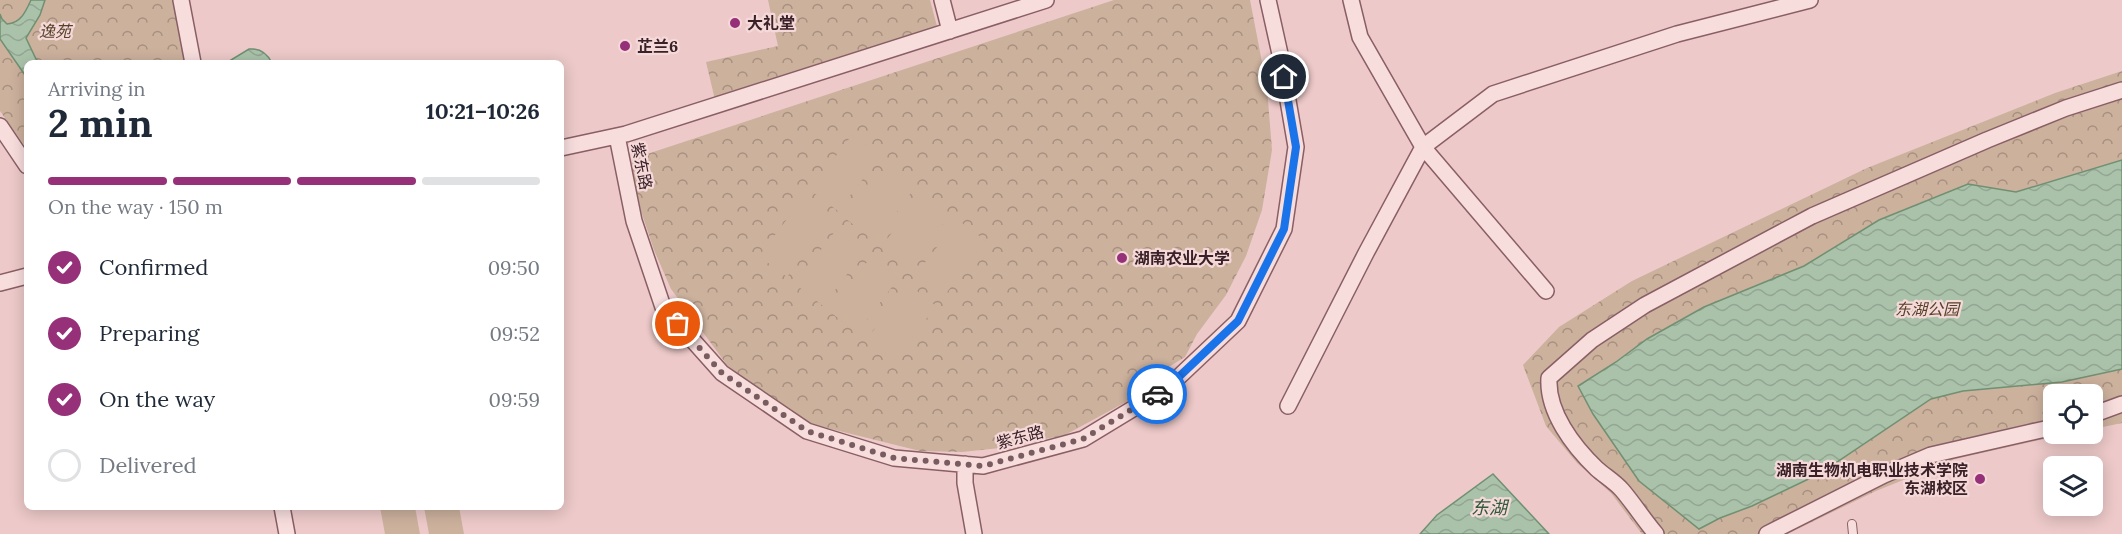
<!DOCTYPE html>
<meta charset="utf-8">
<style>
body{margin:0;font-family:Lora,"Noto Sans SC",serif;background:#f2f2f3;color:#1f2937;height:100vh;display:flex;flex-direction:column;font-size:22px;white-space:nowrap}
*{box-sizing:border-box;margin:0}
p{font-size:20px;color:#747a83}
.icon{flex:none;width:33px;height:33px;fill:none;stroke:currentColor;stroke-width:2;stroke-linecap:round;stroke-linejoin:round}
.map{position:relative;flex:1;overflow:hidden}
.sheet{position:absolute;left:24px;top:60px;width:540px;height:450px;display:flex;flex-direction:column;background:#fff;border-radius:9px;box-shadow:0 3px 15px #0003}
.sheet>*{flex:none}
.tools{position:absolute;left:2043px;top:384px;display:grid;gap:12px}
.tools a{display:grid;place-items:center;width:60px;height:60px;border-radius:9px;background:#fff;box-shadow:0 3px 15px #0003;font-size:30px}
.pin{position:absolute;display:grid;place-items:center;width:51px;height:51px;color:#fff;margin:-26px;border:3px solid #fff;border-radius:50%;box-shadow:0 2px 6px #0007}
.courier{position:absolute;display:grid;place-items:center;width:60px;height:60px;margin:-30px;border:4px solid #1a73e8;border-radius:50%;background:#fff;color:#222;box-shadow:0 2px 8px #0007}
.head em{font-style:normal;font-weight:700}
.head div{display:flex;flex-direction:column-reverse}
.head{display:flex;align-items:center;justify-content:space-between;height:102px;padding:0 24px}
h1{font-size:39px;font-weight:700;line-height:45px}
.bar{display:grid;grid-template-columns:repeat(4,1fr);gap:9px 6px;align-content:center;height:72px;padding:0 24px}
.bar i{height:8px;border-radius:4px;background:#e0e1e3}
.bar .on{background:#963078}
.bar p{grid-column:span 4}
ol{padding:0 24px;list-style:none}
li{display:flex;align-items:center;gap:18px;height:66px}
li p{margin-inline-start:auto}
li .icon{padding:6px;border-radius:50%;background:#963078;color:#fff;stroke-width:4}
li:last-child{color:#747a83}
li i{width:33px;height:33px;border:3px solid #e0e1e3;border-radius:50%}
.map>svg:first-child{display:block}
.forest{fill:url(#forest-crowns)}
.pitch{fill:#ccb19d}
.water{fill:url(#water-waves);stroke:#709072;stroke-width:1.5}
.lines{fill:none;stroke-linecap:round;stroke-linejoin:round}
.service-casing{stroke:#895e65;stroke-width:10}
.minor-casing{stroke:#895e65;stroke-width:18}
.service{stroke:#f8dddd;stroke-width:8}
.minor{stroke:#f8dddd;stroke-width:15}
.done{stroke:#795c60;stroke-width:6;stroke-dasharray:0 10.8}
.route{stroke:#1a73e8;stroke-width:8}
.poi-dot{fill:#963078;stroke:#f5d9d9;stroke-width:2}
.labels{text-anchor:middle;stroke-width:4.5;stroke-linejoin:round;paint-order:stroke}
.poi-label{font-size:16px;font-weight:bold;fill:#3a2127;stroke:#f5d9d9;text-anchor:start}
.park-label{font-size:16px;font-style:italic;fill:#564228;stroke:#f5d9d9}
.street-label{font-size:16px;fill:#3a2127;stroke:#f5d9d9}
.water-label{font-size:18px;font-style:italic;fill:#31593b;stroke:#f5d9d9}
</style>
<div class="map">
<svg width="2122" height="534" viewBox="0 0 2122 534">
<defs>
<pattern id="forest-crowns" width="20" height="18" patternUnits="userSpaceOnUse" patternTransform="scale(1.5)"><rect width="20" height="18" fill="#ccb19d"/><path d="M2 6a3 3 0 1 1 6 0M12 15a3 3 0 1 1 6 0" fill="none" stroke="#a79080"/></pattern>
<pattern id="water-waves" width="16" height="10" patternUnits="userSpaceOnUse" patternTransform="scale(1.5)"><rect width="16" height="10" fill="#aac2aa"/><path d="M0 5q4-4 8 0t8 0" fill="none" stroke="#93a692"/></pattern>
</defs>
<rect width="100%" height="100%" fill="#edc9c9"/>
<!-- forest -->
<path class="forest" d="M0,0H173L185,63H27V149L0,111Z
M768,0H930L938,30L716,104L706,62L778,46Z
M1114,0H1250L1267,88L1272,150L1262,210L1246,256L1226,295L1197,334L1185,357L1162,371L1126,402L1065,435L1000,448L962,452L920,451L807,423L789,408L758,390L727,365L671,289L654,250L641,211L632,169V159Z
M2122,71V423L2093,429L2092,394H2054V434H2066L1955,459L1876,491L1787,534H1642L1611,493L1577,463L1546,426L1523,365L1559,327L1632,281L1867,168L2055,93Z"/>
<!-- pitch -->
<path class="pitch" d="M852,135L880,157L838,211L810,190Z
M888,165L916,186L875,241L846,219Z
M922,193L950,215L908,269L881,247Z
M800,202L828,223L787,277L759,256Z
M958,220L986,241L944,296L916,274Z
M836,230L864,252L823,306L795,284Z
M871,257L898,279L857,333L829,311Z
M908,284L936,306L895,360L867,339Z
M380,507H415L420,534H385Z
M424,507H459L464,534H429Z"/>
<!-- water -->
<path class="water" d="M31,0H45L40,15L26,38L36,59L40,63H27V78L0,39V14L2,19L7,24C21,23 26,11 31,0Z
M249,49C260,48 267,53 272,63H226Z
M2122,160V369L2062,382L1963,391L1931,399L1819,474L1752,506L1720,518L1699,529L1639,481L1593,414L1578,386L1616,362L1647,339L1704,307L1804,266L1879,220L1968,184L2016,192Z
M1493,474L1549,534H1420L1437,515Z"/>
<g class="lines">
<defs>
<path id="service" d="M1852,524L1853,534"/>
<path id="minor" d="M181,0L193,63
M942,0L950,31
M1351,0L1360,37L1423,147L1546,291
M0,126L27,166
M617,136L634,221L663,307L722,373L807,431L894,458L983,466L1083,439L1167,388L1238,321L1284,229L1296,147L1280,54L1268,0
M561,148L626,134L1046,0
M0,283L27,276
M1288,406L1366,253L1423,147L1493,94L1677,34L1810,0
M2092,415L2122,404
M965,464V483L974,534
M282,507L287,534
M1656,534C1644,520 1634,504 1622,490C1615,482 1605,476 1597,469C1573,446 1547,412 1549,378L1592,340L1645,305L1812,216L1987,140L2066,108L2122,90
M1767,534L1884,475L1931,455L2054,427"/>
</defs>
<!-- service casing -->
<use href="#service" class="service-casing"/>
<!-- minor casing -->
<use href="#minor" class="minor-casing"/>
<!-- service -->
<use href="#service" class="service"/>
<!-- minor -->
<use href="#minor" class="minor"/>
</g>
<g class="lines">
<!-- done -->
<path class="done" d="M678,324L722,373L807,431L894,458L983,466L1083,439L1157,394"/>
<!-- route -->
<path class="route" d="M1157,394L1167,388L1238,321L1284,229L1296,147L1284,77"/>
</g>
<!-- markers -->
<g class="poi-dot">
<circle cx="735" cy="23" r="6"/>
<circle cx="625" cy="46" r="6"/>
<circle cx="1122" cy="258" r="6"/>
<circle cx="1980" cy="479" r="6"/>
</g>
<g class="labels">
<!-- poi labels -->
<g class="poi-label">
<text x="747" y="29">大礼堂</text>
<text x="637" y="52">芷兰6</text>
<text x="1134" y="264">湖南农业大学</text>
<text x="1968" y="476" text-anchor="end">湖南生物机电职业技术学院<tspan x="1968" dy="18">东湖校区</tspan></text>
</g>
<!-- park labels -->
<g class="park-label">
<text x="55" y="37">逸苑</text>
<text x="1927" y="315">东湖公园</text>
</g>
<!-- street labels -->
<g class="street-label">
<text transform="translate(642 166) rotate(79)" y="6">紫东路</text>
<text transform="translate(1020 437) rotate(-15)" y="6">紫东路</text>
</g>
<!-- water labels -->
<g class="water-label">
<text x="1489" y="514">东湖</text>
</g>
</g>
</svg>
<div class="tools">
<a><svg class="icon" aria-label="locate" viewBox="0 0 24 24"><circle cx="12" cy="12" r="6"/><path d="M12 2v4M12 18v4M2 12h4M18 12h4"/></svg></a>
<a><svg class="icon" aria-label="layers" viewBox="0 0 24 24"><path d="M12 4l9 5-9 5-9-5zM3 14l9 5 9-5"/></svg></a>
</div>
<div class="pin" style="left:678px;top:324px;background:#ea580c"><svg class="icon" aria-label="bag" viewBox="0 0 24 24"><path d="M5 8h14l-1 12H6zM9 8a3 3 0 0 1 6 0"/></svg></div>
<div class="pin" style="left:1284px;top:77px;background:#1f2937"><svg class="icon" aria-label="home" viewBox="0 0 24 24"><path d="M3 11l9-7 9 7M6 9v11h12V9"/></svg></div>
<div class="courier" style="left:1157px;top:394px"><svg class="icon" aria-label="car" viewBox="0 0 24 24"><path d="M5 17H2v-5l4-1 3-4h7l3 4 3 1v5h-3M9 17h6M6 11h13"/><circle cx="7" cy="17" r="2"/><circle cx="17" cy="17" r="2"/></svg></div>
<section class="sheet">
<div class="head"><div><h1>2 min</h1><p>Arriving in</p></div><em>10:21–10:26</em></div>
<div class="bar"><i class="on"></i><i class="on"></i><i class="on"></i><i></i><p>On the way · 150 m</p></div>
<ol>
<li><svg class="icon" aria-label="check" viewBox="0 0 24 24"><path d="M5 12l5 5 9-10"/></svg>Confirmed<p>09:50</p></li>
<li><svg class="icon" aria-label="check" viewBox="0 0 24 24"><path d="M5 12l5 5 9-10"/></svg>Preparing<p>09:52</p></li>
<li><svg class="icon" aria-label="check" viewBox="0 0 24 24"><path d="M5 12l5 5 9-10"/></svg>On the way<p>09:59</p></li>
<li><i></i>Delivered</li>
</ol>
</section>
</div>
